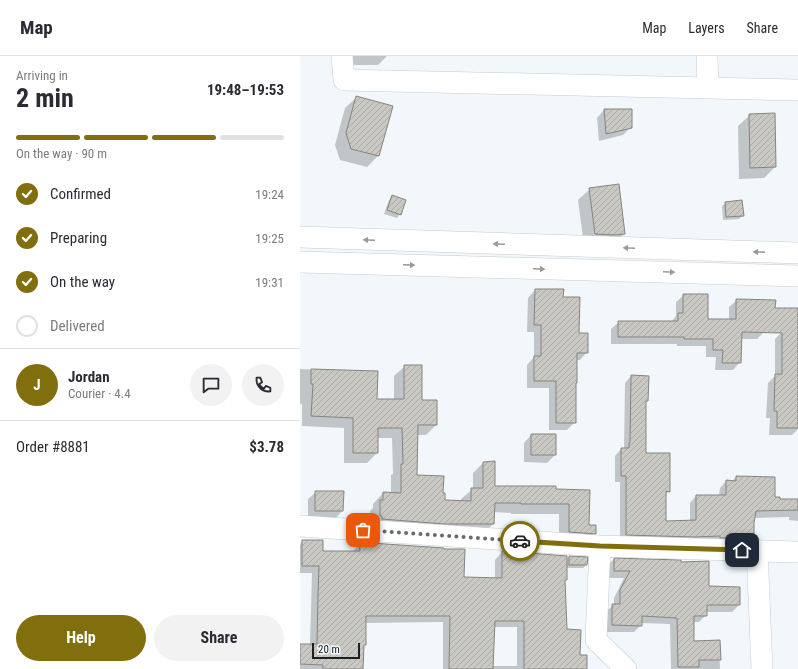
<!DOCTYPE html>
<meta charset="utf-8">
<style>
body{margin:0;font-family:"Roboto Condensed",sans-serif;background:#f2f2f3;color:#2b2b33;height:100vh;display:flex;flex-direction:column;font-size:15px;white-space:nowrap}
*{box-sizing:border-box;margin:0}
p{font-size:13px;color:#7c7c81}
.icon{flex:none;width:22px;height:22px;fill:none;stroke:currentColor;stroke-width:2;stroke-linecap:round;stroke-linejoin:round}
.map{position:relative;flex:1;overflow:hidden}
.drawer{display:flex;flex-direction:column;background:#fff;width:300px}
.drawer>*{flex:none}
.scale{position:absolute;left:12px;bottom:10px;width:48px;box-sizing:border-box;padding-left:4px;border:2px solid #1d2021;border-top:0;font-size:11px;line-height:14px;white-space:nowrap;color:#1d2021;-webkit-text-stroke:3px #f1f7fb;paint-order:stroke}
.pin{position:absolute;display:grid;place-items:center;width:34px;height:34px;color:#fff;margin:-17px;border-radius:8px;box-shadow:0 2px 6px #0006}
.courier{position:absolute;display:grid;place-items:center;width:40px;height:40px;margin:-20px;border:3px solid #816f0d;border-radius:50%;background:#fff;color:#222;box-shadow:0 1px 5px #0007}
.summary em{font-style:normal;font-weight:700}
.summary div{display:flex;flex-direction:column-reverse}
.summary{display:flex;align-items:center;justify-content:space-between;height:68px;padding:0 16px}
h1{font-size:26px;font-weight:700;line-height:30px}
.bar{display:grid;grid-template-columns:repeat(4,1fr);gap:6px 4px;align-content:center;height:48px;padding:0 16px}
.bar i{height:5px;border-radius:3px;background:#e1e1e2}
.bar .selected{background:#816f0d}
.bar p{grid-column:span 4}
.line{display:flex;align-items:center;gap:10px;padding:0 16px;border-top:1px solid #e1e1e2}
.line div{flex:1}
.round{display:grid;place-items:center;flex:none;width:42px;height:42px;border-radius:21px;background:#f2f2f3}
ol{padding:0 16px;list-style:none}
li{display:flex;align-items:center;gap:12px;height:44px}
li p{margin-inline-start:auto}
li .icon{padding:4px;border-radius:50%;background:#816f0d;color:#fff;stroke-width:4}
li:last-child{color:#7c7c81}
li i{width:22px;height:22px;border:2px solid #e1e1e2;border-radius:50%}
.primary-button{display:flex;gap:8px;margin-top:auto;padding:8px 16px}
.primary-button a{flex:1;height:46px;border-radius:24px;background:#816f0d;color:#fff;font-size:16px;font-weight:700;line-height:46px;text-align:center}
.primary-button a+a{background:#f2f2f3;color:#2b2b33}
header{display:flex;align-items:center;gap:24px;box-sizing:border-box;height:56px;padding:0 20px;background:#fff;border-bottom:1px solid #e1e1e2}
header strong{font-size:19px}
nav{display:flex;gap:22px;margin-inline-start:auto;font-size:14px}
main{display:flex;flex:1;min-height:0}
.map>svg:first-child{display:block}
.shadow{fill:#0003;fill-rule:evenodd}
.building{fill:url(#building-hatch);stroke:#85847e}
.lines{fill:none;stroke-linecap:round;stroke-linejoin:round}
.minor-casing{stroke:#c6ccd0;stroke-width:22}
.minor{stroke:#fff;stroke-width:21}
.oneway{fill:#999b9b}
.done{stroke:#676b6d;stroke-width:4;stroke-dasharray:0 7.2}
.route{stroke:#816f0d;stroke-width:5}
</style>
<header>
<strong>Map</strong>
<nav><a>Map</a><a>Layers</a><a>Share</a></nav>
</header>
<main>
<section class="drawer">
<div class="summary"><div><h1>2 min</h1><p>Arriving in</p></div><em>19:48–19:53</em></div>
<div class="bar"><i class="selected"></i><i class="selected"></i><i class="selected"></i><i></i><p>On the way · 90 m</p></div>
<ol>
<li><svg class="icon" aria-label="check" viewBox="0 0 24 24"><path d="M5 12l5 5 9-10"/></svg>Confirmed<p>19:24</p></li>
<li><svg class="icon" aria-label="check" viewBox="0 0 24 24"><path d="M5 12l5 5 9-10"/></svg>Preparing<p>19:25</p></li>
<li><svg class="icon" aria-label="check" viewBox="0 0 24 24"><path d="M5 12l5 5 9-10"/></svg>On the way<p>19:31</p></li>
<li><i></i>Delivered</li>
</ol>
<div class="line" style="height:72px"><b class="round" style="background:#816f0d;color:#fff">J</b><div><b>Jordan</b><p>Courier · 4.4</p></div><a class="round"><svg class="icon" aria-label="chat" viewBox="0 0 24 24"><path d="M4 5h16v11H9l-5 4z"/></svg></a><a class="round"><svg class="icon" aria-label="phone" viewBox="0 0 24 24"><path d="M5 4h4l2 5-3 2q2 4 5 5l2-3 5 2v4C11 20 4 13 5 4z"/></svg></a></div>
<div class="line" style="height:52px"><div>Order #8881</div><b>$3.78</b></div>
<div class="primary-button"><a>Help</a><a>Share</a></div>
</section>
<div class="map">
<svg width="498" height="613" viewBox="0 0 498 613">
<defs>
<pattern id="building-hatch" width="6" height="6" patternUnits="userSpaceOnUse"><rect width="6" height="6" fill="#c9c8c2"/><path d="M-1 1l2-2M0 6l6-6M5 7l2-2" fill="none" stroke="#acaca6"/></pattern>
</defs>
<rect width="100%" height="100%" fill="#f1f7fb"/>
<!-- shadow -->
<path class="shadow" d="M49,0H87L78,9H49Z
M57,41L91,50L78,100L67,111L40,104L35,89L45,52Z
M304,54L331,71L323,79L299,85L297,62Z
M450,59L475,111L464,122L439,123L438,70Z
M290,133L324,178L313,189H284L278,144Z
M92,140L100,158L97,162L84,158L89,144Z
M426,147L443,159L439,163L423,164L422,150Z
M235,234L262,241L278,278L287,296L280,304H276L275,366L267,374H249V332H227V309L234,301V276H227L228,242Z
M384,239L407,264H429V251L437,244L464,276L457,283H441L440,306L433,314H415L416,301H406V290H377V288H311V273L319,266H371L376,260V246Z
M483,275L498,276V373L492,379H469L470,362H466L468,327L475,320V283Z
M105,310L121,345L136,369L126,379H117L116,420L142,438L144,445H161V443L173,433V417L183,407L194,431L289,435L288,470L295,477L285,487L259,486V458H211V457L193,456V468L183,478L70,469V455L73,452V448L83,437L91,438V419L93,418L92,382H77V397L67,407H44V372L2,370V348H0V313L77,316L76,344H94V320Z
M331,320L347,345L345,347V398L369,435L365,440V466L390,465V447L396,440H419L420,432L426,425H432L436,421L474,442L479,444H498V465L489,464V461L454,462L453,482L446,489L320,485V426H315V400L321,393H324L325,327Z
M231,379L255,399L247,407L224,406V387Z
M16,436L42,455L35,463L8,462V443Z
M3,485L22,496H52L60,488L163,522L195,523V504L202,496L266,501V504L269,501L286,509L283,512H266V523L264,525L266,574L286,613H143V566L65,567L63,613H0V589H10L12,517H0V488ZM194,571H217V610H192Z
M314,503L408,531L439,549L432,556H406V559L399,566H393V586L419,585L420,613H371L370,568L341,567V569L334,576H305V556L314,549V542L324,522H307V510Z"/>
<!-- building -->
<path class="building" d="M56,40L93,50L79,100L51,93L46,77Z
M304,53H332V72L306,78Z
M475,57L476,111L450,112L449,58Z
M319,128L325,178L315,179L295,178L289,132Z
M92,139L106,144L101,159L87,154Z
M442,144L444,160L426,161L425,146Z
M235,233H264L263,241H280L279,277H288V297H277V327H276V367H256V325H234V300H241V269H234Z
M383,238H408V263H436V243L476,244L475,252H498V372H477V355H474L475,318H482V277L442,276L441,307H422L423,294H413V283H384V281H318V265H378V257H383Z
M104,309H122V344H137V369H118L117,419L144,420L143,437H145V444L171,445V432H183V406L195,405V430H256V433L290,434L289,469H296V478L269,476V448H221V447H195L194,468H144L82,463V460H80V444H83V436L101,437V408H103L102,372H78V397H53V362L11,360L13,328H11V313L78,315L77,343H104Z
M331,319L349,320L348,345H346V397H370V436L366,435V465L396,464V439H426V424L436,425V420L475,421V441H480V443H498V454L456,455L454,467V482H420V480L395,481L326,479V420H321V392H329V387H330Z
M231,378H256V399H231Z
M15,435H44L43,455H15Z
M2,484H23V495H60L59,487H71L144,492V493H165L164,521L202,522V495L267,500V524H265L267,573L281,574L280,599H287V613H224V565H195L193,613H149L150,560H66V589H64L63,613H23V609L0,608V588H17L18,540L19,510H2Z
M269,500L288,501L287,509H269Z
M314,502L381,504V506L409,505V530L440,531V549H407V560H394V585L420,584L421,604H399V611H378L377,562L342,560V570L312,569V548H320V534L330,515H314Z"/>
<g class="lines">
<defs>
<path id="minor" d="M42,0L44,24L498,34
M407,0L408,32
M0,181L498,197
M0,206L498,220
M0,470L300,490L498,496
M300,490L296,584L326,613
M457,494L462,613"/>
</defs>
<!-- minor casing -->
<use href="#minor" class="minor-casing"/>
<!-- minor -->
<use href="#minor" class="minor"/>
</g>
<!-- one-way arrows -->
<defs><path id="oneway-solid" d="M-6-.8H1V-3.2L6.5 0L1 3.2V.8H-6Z"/></defs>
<g class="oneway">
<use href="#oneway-solid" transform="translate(69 184) rotate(-178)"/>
<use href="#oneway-solid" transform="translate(199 188) rotate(-178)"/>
<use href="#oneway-solid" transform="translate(329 192) rotate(-178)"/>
<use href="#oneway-solid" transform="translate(459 196) rotate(-178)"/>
<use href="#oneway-solid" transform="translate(109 209) rotate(2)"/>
<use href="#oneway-solid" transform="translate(239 213) rotate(2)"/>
<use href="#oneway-solid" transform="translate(369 216) rotate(2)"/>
</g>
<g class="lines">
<!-- done -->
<path class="done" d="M63,474L220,485"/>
<!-- route -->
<path class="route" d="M220,485L300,490L442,494"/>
</g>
</svg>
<div class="scale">20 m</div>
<div class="pin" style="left:63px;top:474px;background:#ea580c"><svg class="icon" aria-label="bag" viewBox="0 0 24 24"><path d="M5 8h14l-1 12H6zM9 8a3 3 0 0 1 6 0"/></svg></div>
<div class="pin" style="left:442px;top:494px;background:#1f2937"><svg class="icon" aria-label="home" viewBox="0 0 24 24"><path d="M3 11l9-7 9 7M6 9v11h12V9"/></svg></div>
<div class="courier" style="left:220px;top:485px"><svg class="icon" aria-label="car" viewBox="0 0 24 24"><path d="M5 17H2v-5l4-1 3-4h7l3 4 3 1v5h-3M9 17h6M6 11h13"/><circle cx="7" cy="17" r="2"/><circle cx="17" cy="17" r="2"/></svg></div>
</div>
</main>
